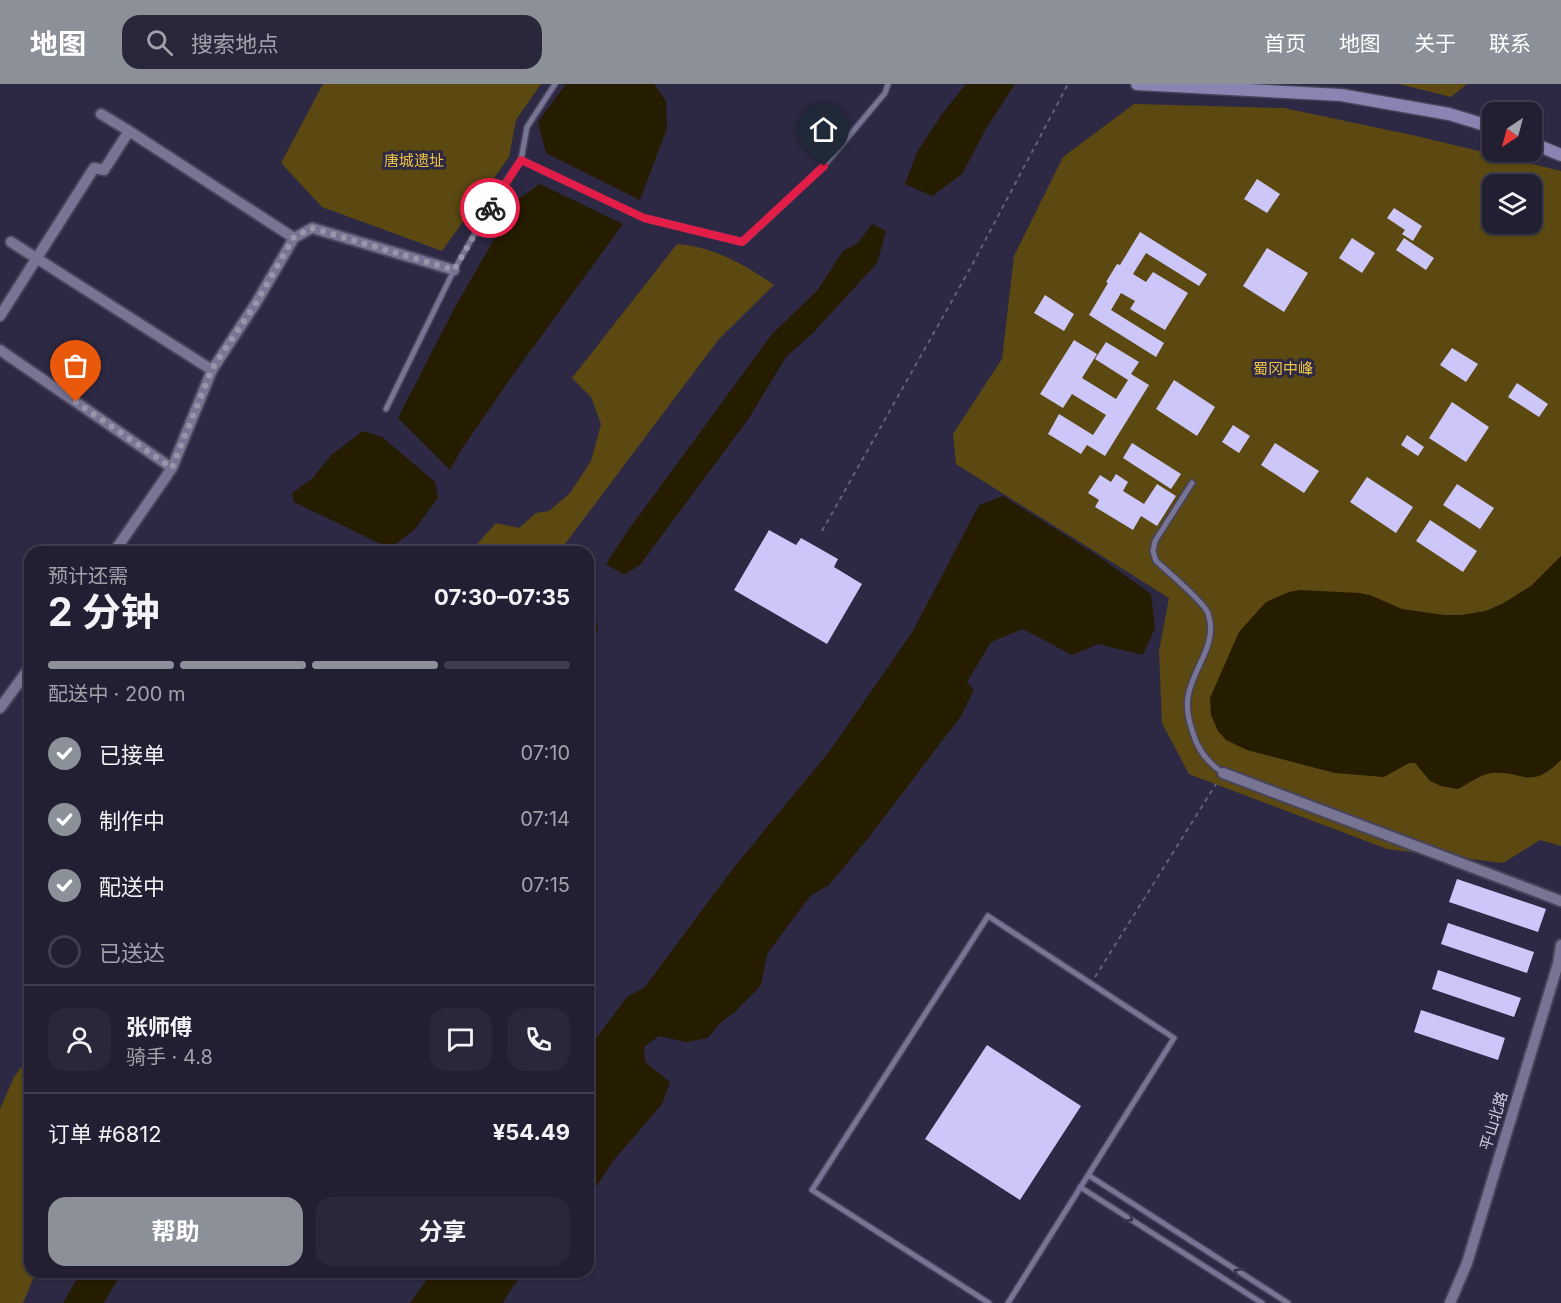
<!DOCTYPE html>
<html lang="zh">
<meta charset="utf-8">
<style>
body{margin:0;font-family:Inter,"Noto Sans SC",sans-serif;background:#2a273b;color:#f1f3f6;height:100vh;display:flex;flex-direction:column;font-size:22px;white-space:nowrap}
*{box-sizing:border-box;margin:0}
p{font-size:20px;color:#a2a2ac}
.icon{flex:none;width:33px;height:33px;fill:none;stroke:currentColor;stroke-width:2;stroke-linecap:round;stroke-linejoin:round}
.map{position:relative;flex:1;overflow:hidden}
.drawer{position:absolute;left:24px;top:462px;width:570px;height:732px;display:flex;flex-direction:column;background:#221f33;border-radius:18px;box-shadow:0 2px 4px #0004,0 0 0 2px #3f3d4e}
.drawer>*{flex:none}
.needle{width:39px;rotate:216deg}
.tools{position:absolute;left:1482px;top:18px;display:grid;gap:12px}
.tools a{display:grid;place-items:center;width:60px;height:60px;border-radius:12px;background:#221f33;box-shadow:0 2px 4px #0004,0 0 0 2px #3f3d4e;font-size:30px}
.pin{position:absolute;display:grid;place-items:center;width:51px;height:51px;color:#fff;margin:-62px -26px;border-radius:50% 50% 50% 0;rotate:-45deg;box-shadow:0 0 6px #0007}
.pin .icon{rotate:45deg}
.courier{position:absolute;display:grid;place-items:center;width:60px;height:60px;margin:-30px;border:4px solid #e11d48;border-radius:50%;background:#fff;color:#222;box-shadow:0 2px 8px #0007}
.headline em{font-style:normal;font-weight:700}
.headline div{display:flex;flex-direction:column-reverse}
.headline{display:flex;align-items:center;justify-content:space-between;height:102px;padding:0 24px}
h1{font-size:39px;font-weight:700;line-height:45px}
.bar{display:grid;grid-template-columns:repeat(4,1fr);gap:9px 6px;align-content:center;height:72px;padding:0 24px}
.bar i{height:8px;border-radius:4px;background:#3f3d4e}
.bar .current{background:#8c9099}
.bar p{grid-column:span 4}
.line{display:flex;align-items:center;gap:15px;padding:0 24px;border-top:2px solid #3f3d4e}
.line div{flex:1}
.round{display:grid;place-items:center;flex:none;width:63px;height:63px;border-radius:18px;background:#2a273b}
ol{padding:0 24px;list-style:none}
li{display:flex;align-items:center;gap:18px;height:66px}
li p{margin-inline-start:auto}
li .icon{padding:6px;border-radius:50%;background:#8c9099;color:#fff;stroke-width:4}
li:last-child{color:#a2a2ac}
li i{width:33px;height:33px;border:3px solid #3f3d4e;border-radius:50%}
.cta{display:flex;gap:12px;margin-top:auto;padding:12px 24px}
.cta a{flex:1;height:69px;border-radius:18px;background:#8c9099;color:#fff;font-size:24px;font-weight:700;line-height:69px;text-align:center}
.cta a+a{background:#2a273b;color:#f1f3f6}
header{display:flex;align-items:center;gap:36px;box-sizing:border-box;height:84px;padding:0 30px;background:#8c9099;color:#fff}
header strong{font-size:28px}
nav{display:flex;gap:33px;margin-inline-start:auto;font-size:21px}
.search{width:420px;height:54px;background:#2a273b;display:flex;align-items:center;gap:15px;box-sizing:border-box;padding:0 21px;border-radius:18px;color:#a2a2ac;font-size:22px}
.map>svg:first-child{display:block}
.green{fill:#5b4911;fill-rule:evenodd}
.water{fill:#261c00}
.building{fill:#ccc6f9}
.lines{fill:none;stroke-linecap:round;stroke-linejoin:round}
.lane-casing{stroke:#47435a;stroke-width:8}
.street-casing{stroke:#47435a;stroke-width:14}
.secondary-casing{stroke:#47435a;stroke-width:15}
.path{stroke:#636078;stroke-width:2;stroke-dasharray:4.5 4.5;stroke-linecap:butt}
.lane{stroke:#787494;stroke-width:5}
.street{stroke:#787494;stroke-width:10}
.secondary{stroke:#8b84b3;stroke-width:12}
.oneway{stroke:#383450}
.done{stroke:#9896aa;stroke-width:6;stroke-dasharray:0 10.8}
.route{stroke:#e11d48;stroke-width:8}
.labels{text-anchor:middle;stroke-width:6;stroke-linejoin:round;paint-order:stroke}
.park-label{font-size:15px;fill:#edc343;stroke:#2d2944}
.street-label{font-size:15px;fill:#d1d0e1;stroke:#2d2944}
</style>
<header>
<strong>地图</strong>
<div class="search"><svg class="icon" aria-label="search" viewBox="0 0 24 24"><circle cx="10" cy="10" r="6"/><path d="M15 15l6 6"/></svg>搜索地点</div>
<nav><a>首页</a><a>地图</a><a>关于</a><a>联系</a></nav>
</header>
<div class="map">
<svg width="1561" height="1219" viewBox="0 0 1561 1219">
<rect width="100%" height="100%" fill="#2d2944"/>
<!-- green -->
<path class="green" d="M323,0H541L516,36L509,73L442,167L322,123L281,79Z
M1399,0H1467L1451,13Z
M1134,20L1284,24L1421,53L1561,87V762L1540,756L1503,779L1387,765L1189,690L1162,639L1159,567L1169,514L956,380L953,350L1002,275L1014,172L1063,73ZM1492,100H1532V140H1492Z
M677,160C715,163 743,180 774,201L719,255L559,468H470L496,439L519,444L536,429L549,427L570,409L591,377L601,340L591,313L572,294Z
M30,972V1188H36L23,1219H0V1025L14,993Z"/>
<!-- water -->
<path class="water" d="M566,0H654L666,17L667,44L640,116L546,69L538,38Z
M966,0H1015L987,43L962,90L932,112L905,100L917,68L942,30Z
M540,100L623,140L510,295L461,366L450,386L398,334L455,223L517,116Z
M872,140L886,147L877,179L812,250L786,273L749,334L640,481L624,491L606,480L627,448L772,250L817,207L843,167L858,159Z
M363,347L382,353L435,398L438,414L415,445L393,462L381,460L294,418L292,409L313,394L331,371Z
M1003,412L1095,470L1151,510L1155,544L1143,571L1098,560L1072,571L1023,545L991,558L967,598L974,606L961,632L869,753L829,801L810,812L767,870L761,901L735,928L720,939L708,954L686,958L659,952L644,963L645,978L670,998L662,1020L613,1077L594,1106L588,1112V965L627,913L645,903L731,787L829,668L913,547L979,421Z
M1561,472V676C1530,707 1525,687 1492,689C1481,690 1468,700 1458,705L1441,702L1430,697L1415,679H1409L1384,693L1335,689L1247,666L1226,656L1218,647L1211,631L1210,614L1239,548L1266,518L1289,508L1300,506L1359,509L1370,511L1402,525L1444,531H1462L1485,527L1502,520L1531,502Z
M588,525L596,533L598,546L588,560Z
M81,1188H122L104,1219H63Z
M432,1188H559V1195C525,1184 520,1189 503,1219H410Z"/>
<!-- building -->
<path class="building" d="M1257,95L1280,110L1267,129L1244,115Z
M1394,124L1422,142L1413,157L1402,150L1405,146L1387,134Z
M1140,148L1207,190L1199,202L1146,169L1133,190L1146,198L1153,188L1188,209L1165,246L1130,225L1135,217L1121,209L1111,226L1164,259L1156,273L1089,231L1108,199L1106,198L1117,180L1120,181Z
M1352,154L1375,169L1362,189L1339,174Z
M1404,154L1434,174L1426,186L1396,166Z
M1267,164L1308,189L1284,228L1243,202Z
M1045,211L1074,230L1064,247L1034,229Z
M1074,256L1097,270L1082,294L1116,315L1128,296L1095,275L1106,258L1139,278L1131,290L1149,301L1105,372L1087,361L1081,370L1048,350L1059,330L1093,351L1106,331L1072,310L1063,324L1040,310Z
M1452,264L1478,280L1466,298L1440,281Z
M1174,296L1215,323L1197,352L1156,325Z
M1517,299L1548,320L1539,333L1508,313Z
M1452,318L1489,343L1466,378L1429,354Z
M1233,341L1250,352L1239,369L1222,358Z
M1407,351L1424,363L1418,372L1401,361Z
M1132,359L1181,390L1171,405L1123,374Z
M1275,359L1319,387L1304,409L1261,381Z
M1116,390L1128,398L1123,407L1144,420L1157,400L1176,412L1157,442L1141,432L1133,446L1095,423L1099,416L1088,409L1100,391L1111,398Z
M1367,393L1413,423L1396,449L1350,418Z
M1457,400L1494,424L1480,445L1443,421Z
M1430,436L1477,467L1463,488L1416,457Z
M769,446L796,461L801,454L838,475L834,483L862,500L827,560L734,506Z
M1457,795L1546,825L1538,848L1449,818Z
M1448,839L1534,868L1527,889L1441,860Z
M1438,886L1521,914L1514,933L1432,905Z
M1421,926L1505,954L1498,976L1414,948Z
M987,961L1081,1022L1020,1116L925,1055Z"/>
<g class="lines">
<defs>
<path id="lane" d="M521,76L644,134L743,158L824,82L885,9L888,0
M386,325L454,186L499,107L521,76L527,43L555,0
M1192,399L1155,457L1153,467L1156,477C1167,487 1203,517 1208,529C1219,561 1192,584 1188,613C1186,625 1189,638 1193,649C1198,667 1208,679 1223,689
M1088,1091L1288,1219
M1080,1103L1262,1219
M989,1219L812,1106L988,832L1174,954L1008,1219"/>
<path id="street" d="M101,30L129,47L294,154
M11,158L212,286
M0,232L94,84L104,86L129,47
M0,266L172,384
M114,468L172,384L212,286L256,219L294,154L312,144L454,186
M0,624L30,583
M1223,689L1561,817
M1450,1219L1467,1179L1558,880L1561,861"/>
<path id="secondary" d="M1137,0L1341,11L1449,30L1492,43
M1532,59L1561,71"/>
</defs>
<!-- lane casing -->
<use href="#lane" class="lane-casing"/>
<!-- street casing -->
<use href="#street" class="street-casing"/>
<!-- secondary casing -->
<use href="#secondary" class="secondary-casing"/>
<!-- path -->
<path class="path" d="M822,447L971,183L1068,0
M1095,893L1216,700"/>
<!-- lane -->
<use href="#lane" class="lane"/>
<!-- street -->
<use href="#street" class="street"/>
<!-- secondary -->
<use href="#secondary" class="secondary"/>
</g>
<!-- one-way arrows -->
<defs><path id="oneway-chevron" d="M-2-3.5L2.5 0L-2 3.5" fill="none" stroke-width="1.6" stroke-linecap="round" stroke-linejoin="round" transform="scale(1.5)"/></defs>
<g class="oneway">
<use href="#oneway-chevron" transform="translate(1129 1134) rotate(33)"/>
<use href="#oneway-chevron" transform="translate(1238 1188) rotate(-147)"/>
</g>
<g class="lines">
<!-- done -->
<path class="done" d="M76,318L172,384L212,285L256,219L294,153L312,144L454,186L490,124"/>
<!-- route -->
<path class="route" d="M490,124L521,76L644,134L742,158L824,82"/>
</g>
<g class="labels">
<!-- park labels -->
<g class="park-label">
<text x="414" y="82">唐城遗址</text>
<text x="1283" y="290">蜀冈中峰</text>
</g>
<!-- street labels -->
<g class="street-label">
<text transform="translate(1494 1037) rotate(-73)" y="5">平山北路</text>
</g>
</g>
</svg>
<div class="tools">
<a><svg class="needle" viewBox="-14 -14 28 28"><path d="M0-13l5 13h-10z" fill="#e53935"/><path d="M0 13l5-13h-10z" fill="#a2a2ac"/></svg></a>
<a><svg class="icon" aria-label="layers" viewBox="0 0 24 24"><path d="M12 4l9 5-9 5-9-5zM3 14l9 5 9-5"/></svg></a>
</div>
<div class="pin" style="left:76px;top:318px;background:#ea580c"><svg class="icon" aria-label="bag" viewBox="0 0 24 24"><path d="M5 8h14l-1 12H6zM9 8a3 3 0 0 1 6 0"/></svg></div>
<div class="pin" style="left:824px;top:82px;background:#1f2937"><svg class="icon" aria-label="home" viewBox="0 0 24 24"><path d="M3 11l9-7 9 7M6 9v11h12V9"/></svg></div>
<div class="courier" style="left:490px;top:124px"><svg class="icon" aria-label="bike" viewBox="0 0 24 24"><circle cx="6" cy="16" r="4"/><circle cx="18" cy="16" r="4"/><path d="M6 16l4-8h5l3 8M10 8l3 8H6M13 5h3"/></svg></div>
<section class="drawer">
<div class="headline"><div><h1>2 分钟</h1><p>预计还需</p></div><em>07:30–07:35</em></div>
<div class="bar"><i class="current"></i><i class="current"></i><i class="current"></i><i></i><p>配送中 · 200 m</p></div>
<ol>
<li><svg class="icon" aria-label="check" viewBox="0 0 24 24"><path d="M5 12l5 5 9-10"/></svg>已接单<p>07:10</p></li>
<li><svg class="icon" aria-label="check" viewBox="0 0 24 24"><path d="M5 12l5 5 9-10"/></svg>制作中<p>07:14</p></li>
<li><svg class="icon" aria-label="check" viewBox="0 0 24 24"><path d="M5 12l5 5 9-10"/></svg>配送中<p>07:15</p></li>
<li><i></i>已送达</li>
</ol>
<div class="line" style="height:108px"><a class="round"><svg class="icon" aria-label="person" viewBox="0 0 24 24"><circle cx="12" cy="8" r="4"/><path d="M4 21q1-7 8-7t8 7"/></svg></a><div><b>张师傅</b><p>骑手 · 4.8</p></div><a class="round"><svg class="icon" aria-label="chat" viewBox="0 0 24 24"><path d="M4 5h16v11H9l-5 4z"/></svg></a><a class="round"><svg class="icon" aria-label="phone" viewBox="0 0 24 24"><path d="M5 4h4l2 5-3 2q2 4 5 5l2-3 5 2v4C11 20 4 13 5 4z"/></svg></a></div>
<div class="line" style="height:78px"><div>订单 #6812</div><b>¥54.49</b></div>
<div class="cta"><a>帮助</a><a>分享</a></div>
</section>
</div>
